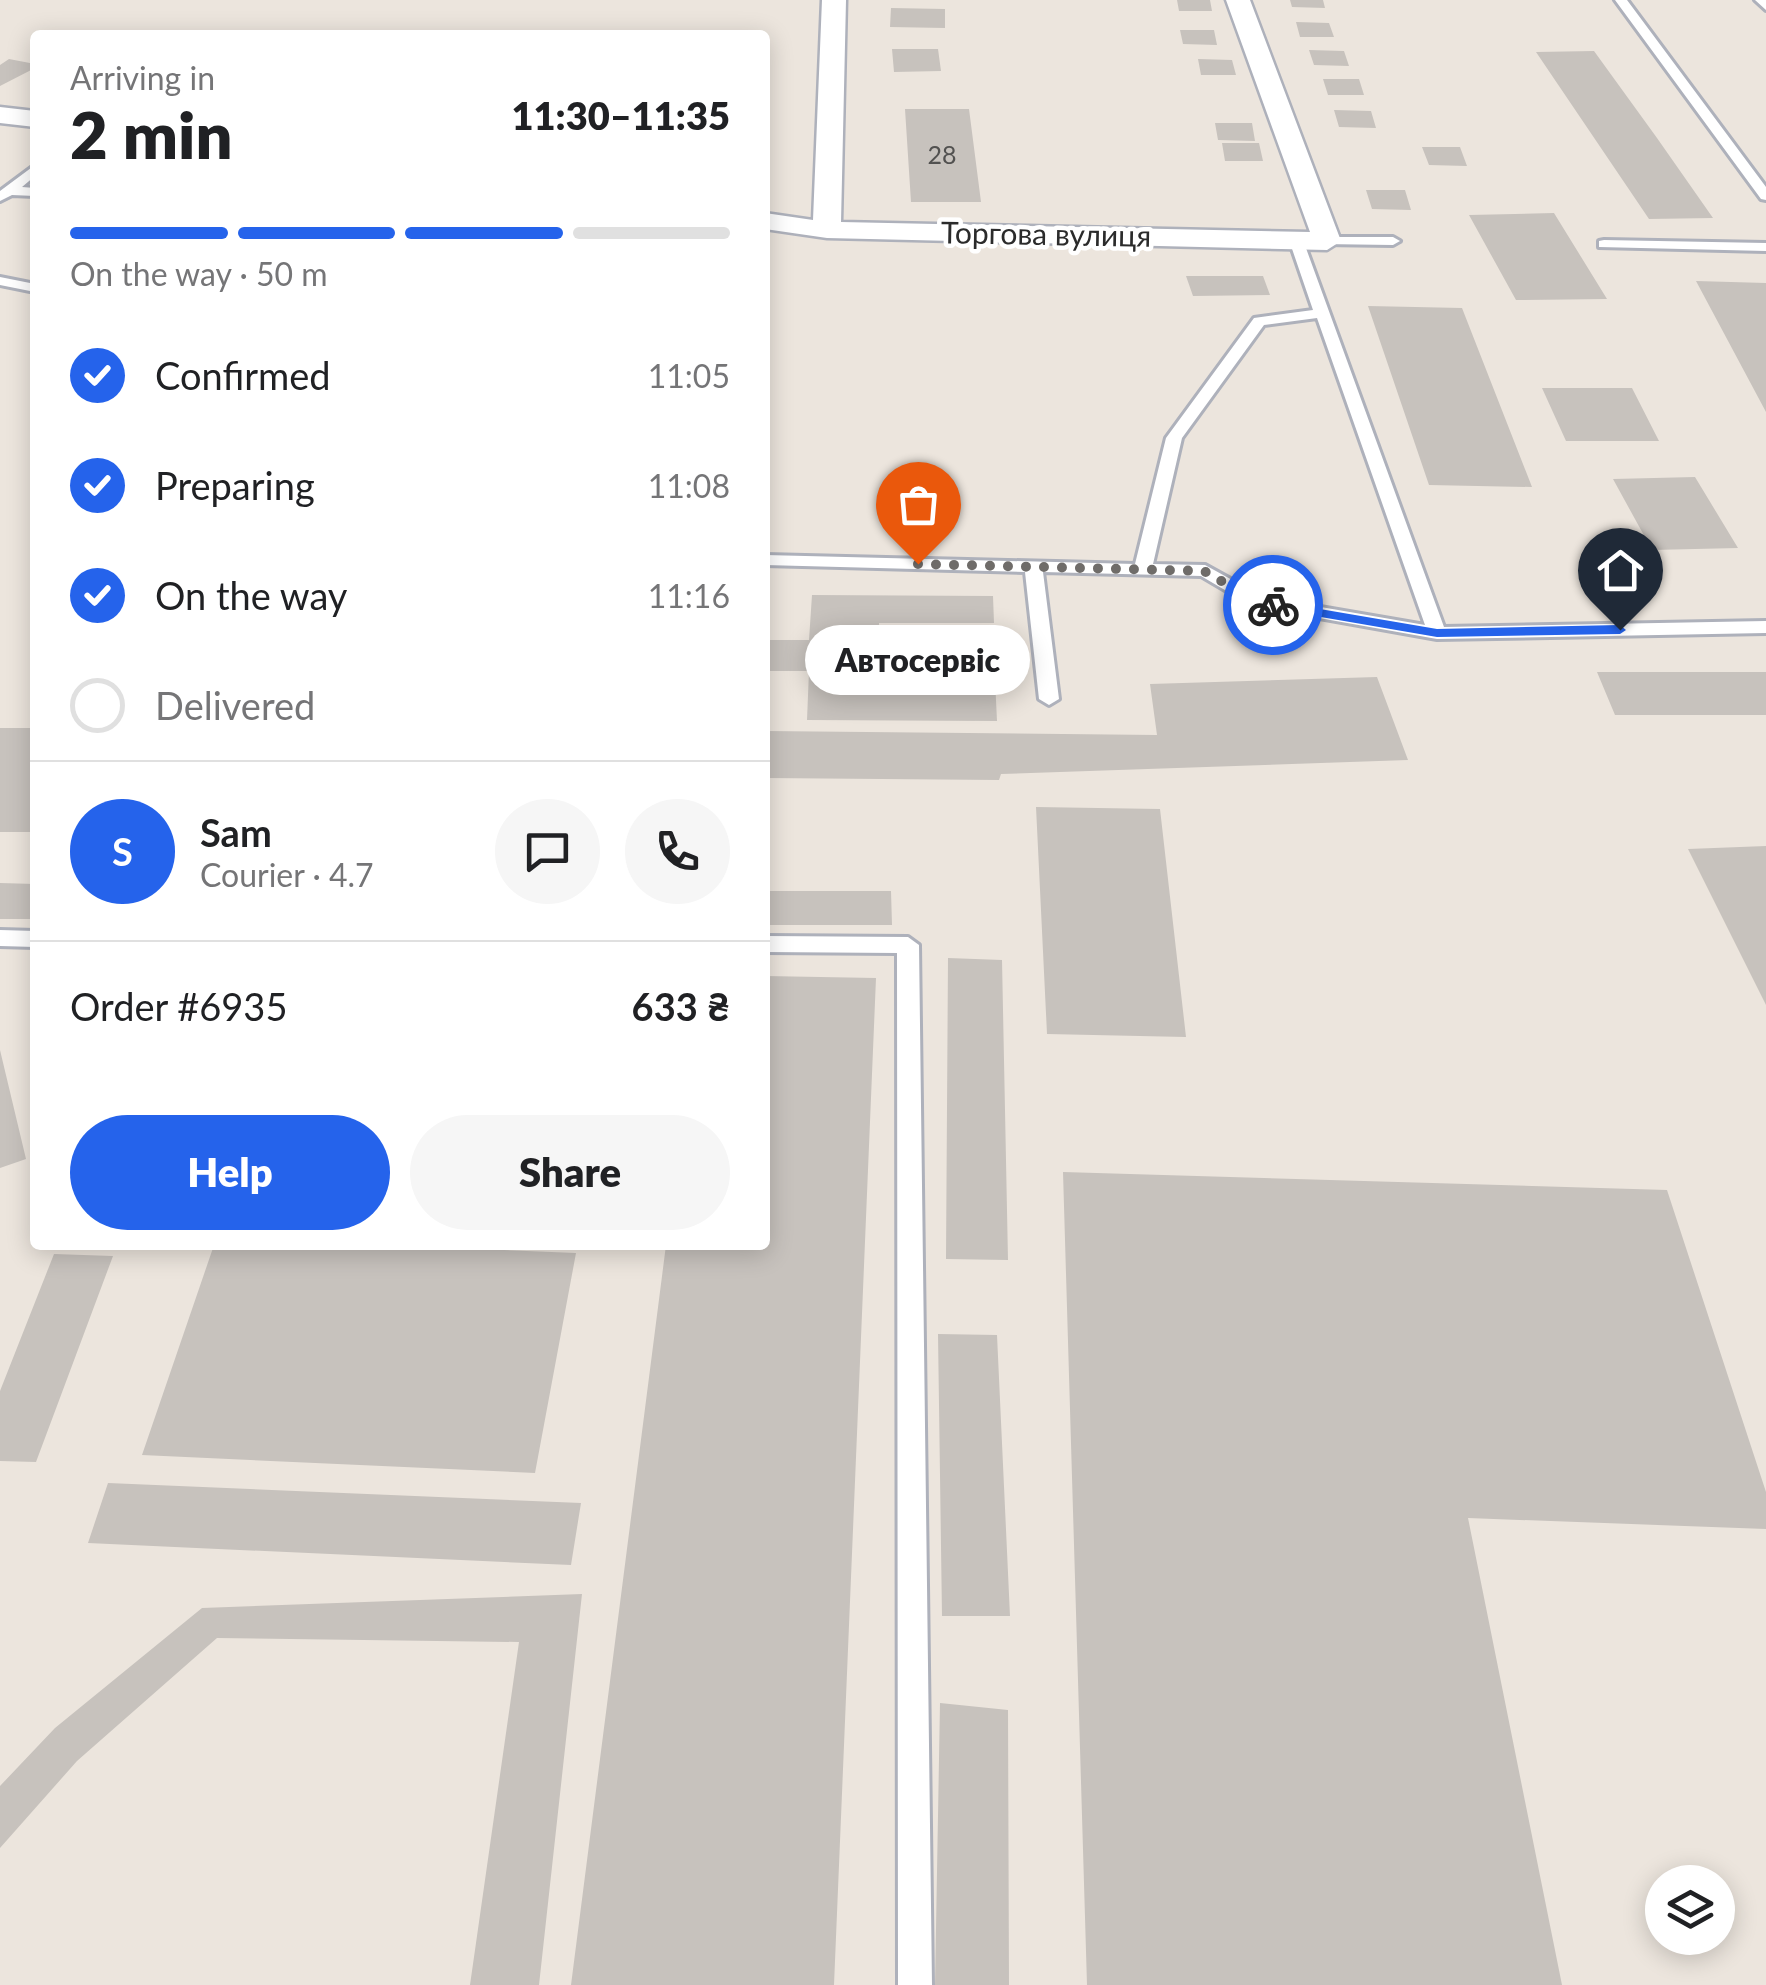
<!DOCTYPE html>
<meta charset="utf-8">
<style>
body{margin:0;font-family:Lato,sans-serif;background:#f6f6f6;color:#202124;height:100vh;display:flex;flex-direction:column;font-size:38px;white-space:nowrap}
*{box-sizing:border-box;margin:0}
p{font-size:32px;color:#757577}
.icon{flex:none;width:55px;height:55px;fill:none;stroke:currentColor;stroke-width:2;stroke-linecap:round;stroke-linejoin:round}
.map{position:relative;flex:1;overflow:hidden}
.sheet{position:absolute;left:30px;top:30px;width:740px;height:1220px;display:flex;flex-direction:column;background:#fff;border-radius:10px;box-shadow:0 5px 25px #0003}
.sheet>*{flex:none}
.controls{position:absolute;left:1645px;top:1865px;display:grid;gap:20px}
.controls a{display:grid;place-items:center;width:90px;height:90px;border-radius:50%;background:#fff;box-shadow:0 5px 25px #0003;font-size:50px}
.pin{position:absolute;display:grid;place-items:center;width:85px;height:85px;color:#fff;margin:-102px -42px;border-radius:50% 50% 50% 0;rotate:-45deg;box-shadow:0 0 10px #0007}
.pin .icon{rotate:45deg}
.courier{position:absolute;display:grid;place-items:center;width:100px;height:100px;margin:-50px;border:8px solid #2563eb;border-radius:50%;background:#fff;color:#222;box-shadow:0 2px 12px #0007}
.bubble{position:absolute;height:70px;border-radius:35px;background:#fff;box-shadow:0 5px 25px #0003;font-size:32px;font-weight:800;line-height:70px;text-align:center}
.head em{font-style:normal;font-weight:800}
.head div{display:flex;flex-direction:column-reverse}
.head{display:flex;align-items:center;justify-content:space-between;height:170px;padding:0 40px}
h1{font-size:65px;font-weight:800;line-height:75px}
.bar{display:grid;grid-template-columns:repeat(4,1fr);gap:15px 10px;align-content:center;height:120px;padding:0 40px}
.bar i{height:12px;border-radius:8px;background:#e0e0e0}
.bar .active{background:#2563eb}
.bar p{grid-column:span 4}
.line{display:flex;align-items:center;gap:25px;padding:0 40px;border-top:2px solid #e0e0e0}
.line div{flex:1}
.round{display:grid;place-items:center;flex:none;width:105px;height:105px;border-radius:52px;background:#f6f6f6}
ol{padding:0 40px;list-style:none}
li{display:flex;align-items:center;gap:30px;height:110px}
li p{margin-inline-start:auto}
li .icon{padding:10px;border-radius:50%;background:#2563eb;color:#fff;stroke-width:4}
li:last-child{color:#757577}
li i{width:55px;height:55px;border:5px solid #e0e0e0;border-radius:50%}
.cta{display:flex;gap:20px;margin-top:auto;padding:20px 40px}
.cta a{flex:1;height:115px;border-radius:60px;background:#2563eb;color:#fff;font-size:40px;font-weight:800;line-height:115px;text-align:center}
.cta a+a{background:#f6f6f6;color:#202124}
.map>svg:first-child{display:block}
.building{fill:#c7c2bd}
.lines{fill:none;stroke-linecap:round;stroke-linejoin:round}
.lane-casing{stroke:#aeb1bb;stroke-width:6}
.street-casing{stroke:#aeb1bb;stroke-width:5}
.lane{fill:#fff;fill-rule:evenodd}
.street{fill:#fff;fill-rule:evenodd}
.route{fill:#2563eb}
.done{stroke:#6f6c69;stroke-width:10;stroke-dasharray:0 18}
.labels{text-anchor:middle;stroke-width:9;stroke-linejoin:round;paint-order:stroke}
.far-number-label{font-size:25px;fill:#525150}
.far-street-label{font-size:30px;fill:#2b2b2b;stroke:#fff}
</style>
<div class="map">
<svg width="1766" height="1985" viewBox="0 0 1766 1985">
<rect width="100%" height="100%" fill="#ece5dd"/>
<!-- building -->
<path class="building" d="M1177,0H1210L1212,11H1179Z
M1290,0H1323L1325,8L1292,7Z
M891,8L945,9V28L890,27Z
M1296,22L1329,23L1334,37H1300Z
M1180,30H1214L1217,45L1183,44Z
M892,49H938L941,71L894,72Z
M1309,50L1344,51L1349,66L1314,65Z
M1594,51L1657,138L1713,218L1649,219L1536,52Z
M9,59L35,64V68L0,86V65Z
M1198,59L1232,60L1236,75H1201Z
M1323,79H1359L1364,95H1328Z
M905,109H969L981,202H911Z
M1334,110L1371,111L1376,128L1339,127Z
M1215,123H1252L1255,141L1218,140Z
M1222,143H1259L1263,161H1225Z
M1422,147H1460L1467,166L1429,165Z
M1366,190H1405L1411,210L1372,209Z
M1554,213L1607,299L1516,300L1469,215Z
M1186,276H1263L1270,295L1193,296Z
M1696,281L1766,283V412Z
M1368,306L1462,308L1532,487L1429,485Z
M1542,388H1632L1659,441H1566Z
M1695,477L1738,548L1652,550L1613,479Z
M812,595L993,596L994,623H879L878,678L995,679L997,721L807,720L809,671H766L768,640H809Z
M1597,672H1766V715H1615Z
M1377,677L1408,760L1001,774L999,780L765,778V731L1157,735L1150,684Z
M0,728H35V832H0Z
M1036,807L1160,809L1186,1037L1047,1034Z
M1766,846V1005L1688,849Z
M0,883L35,884V919H0Z
M765,891H891L892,925H765Z
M948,958L1002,960L1008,1260L946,1259Z
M765,976L876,978L834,1985H571L666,1245H765Z
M0,1050L26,1159L0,1168Z
M1063,1172L1667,1190L1766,1492V1529L1468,1518L1562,1985H1087Z
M214,1245H379L576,1253L535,1473L142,1455Z
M54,1254L113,1256L36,1462L0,1461V1391Z
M938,1334L997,1335L1010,1616H942Z
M108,1483L581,1503L571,1565L88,1543Z
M582,1594L539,1985H470L519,1642L217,1638L77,1761L0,1848V1786L55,1728L202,1608Z
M940,1703L1008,1710L1009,1985H935Z"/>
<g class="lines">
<defs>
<path id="lane" d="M1615,0H1627L1766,187V200L1761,199Z
M1755,0H1766V10Z
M35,165V176L22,187L35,188V196L12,195L0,201V191Z
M1296,236L1303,240L1444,627L1766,621V633L1437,639L1252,606L1201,576L1043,572L1059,699L1049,705L1039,699L1025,572L765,565V555L1135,564L1166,438L1254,318L1313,310L1289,240ZM1317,318L1425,625L1263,597L1205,565L1153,564L1182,438L1264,325Z
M1327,237H1393L1400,241L1393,245L1322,244L1320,241Z
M1604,240L1766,243V251L1599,247V241Z
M0,277L35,284V292L0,285Z
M0,930L35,931V947L0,946Z
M765,936L908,937L919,945L932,1985H898L897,953L765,952Z"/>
<path id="street" d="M822,0H846L841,222L1310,232L1226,0H1250L1341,241L1327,250L827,238L765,229V213L813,220Z
M0,107L35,111V127L0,123Z"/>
</defs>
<!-- lane casing -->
<use href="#lane" class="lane-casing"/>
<!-- street casing -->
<use href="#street" class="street-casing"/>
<!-- lane -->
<use href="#lane" class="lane"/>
<!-- street -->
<use href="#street" class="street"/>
</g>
<!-- route -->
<path class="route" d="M1273,601L1437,629L1620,625L1626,630L1620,634L1437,637L1268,608Z"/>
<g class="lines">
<!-- done -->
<path class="done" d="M918,564L1204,571L1258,602L1273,605"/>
</g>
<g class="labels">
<!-- far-number labels -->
<g class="far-number-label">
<text x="942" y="164">28</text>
</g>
<!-- far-street labels -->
<g class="far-street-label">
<text transform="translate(1046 235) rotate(1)" y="10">Торгова вулиця</text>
</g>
</g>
</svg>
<div class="controls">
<a><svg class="icon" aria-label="layers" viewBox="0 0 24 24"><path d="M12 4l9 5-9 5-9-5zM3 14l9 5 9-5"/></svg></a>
</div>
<div class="pin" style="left:918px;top:564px;background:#ea580c"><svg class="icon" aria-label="bag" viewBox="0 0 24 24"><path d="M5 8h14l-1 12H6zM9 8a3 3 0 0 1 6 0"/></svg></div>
<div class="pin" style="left:1620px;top:630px;background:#1f2937"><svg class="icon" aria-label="home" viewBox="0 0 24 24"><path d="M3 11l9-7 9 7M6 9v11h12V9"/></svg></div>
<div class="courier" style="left:1273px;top:605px"><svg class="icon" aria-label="bike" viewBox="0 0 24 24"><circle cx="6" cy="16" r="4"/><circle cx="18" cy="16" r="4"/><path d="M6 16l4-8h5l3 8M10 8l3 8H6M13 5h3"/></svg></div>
<div class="bubble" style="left:805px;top:625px;width:225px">Автосервіс</div>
<section class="sheet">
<div class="head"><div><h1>2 min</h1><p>Arriving in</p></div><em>11:30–11:35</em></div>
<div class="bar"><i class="active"></i><i class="active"></i><i class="active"></i><i></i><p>On the way · 50 m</p></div>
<ol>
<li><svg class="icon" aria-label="check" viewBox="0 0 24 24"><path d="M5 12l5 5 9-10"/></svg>Confirmed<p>11:05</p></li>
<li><svg class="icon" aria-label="check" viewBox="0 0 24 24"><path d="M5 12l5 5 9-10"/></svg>Preparing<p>11:08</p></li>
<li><svg class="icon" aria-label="check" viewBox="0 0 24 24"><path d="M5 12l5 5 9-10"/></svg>On the way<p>11:16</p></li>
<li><i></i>Delivered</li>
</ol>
<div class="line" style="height:180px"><b class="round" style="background:#2563eb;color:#fff">S</b><div><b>Sam</b><p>Courier · 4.7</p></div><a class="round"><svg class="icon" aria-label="chat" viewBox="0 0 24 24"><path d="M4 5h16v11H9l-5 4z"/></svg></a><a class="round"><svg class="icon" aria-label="phone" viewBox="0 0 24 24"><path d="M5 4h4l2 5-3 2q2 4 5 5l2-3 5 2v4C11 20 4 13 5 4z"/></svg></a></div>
<div class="line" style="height:130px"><div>Order #6935</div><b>633 ₴</b></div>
<div class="cta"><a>Help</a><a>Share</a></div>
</section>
</div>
